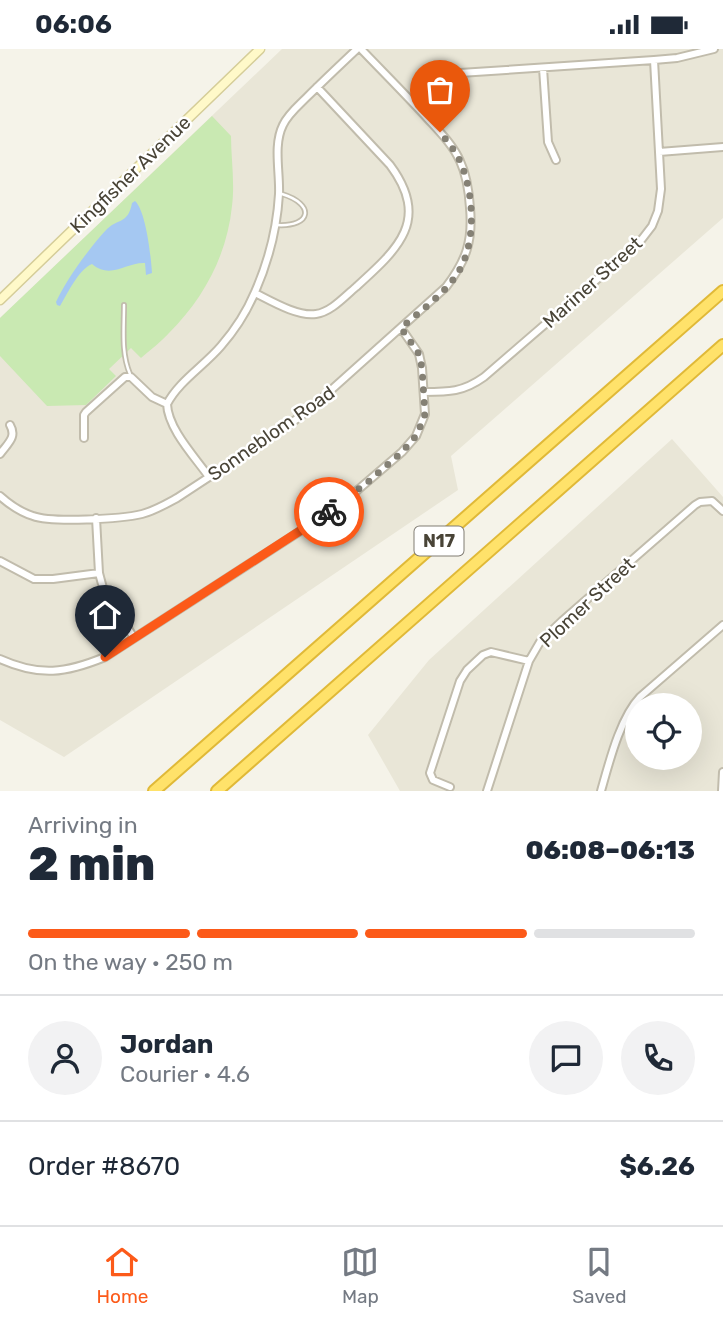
<!DOCTYPE html>
<meta charset="utf-8">
<style>
body{margin:0;font-family:Rubik,sans-serif;background:#f2f2f3;color:#1f2937;height:100vh;display:flex;flex-direction:column;font-size:26px;white-space:nowrap}
*{box-sizing:border-box;margin:0}
p{font-size:23px;color:#747a83}
.icon{flex:none;width:38px;height:38px;fill:none;stroke:currentColor;stroke-width:2;stroke-linecap:round;stroke-linejoin:round}
.map{position:relative;height:742px;overflow:hidden}
.sheet{display:flex;flex-direction:column;background:#fff;flex:1}
.sheet>*{flex:none}
.controls{position:absolute;left:625px;top:644px;display:grid;gap:14px}
.controls a{display:grid;place-items:center;width:77px;height:77px;border-radius:50%;background:#fff;box-shadow:0 7px 28px #0002;font-size:35px}
.pin{position:absolute;display:grid;place-items:center;width:60px;height:60px;color:#fff;margin:-72px -30px;border-radius:50% 50% 50% 0;rotate:-45deg;box-shadow:0 0 7px #0007}
.pin .icon{rotate:45deg}
.courier{position:absolute;display:grid;place-items:center;width:70px;height:70px;margin:-35px;border:5px solid #fc5a19;border-radius:50%;background:#fff;color:#222;box-shadow:0 2px 9px #0007}
.summary em{font-style:normal;font-weight:800}
.summary div{display:flex;flex-direction:column-reverse}
.summary{display:flex;align-items:center;justify-content:space-between;height:119px;padding:0 28px}
h1{font-size:46px;font-weight:800;line-height:52px}
.bar{display:grid;grid-template-columns:repeat(4,1fr);gap:10px 7px;align-content:center;height:84px;padding:0 28px}
.bar i{height:9px;border-radius:5px;background:#e0e1e3}
.bar .active{background:#fc5a19}
.bar p{grid-column:span 4}
.line{display:flex;align-items:center;gap:18px;padding:0 28px;border-top:2px solid #e0e1e3}
.line div{flex:1}
.round{display:grid;place-items:center;flex:none;width:74px;height:74px;border-radius:37px;background:#f2f2f3}
.status{display:flex;justify-content:space-between;align-items:center;height:49px;padding:0 35px;background:#fff;direction:ltr}
.status svg{height:19px;fill:currentColor}
.tabs{display:flex;justify-content:space-around;align-items:center;height:98px;border-top:2px solid #e0e1e3;background:#fff;font-size:19px;color:#747a83}
.tabs a{display:grid;justify-items:center;gap:4px}
.tabs .active{color:#fc5a19}
.map>svg:first-child{display:block}
.residential{fill:#e9e6d7;fill-rule:evenodd}
.green{fill:#c9e9b2}
.water{fill:#a5c8f2}
.lines{fill:none;stroke-linecap:round;stroke-linejoin:round}
.lane-casing{stroke:#c1bcac;stroke-width:6}
.street-casing{stroke:#c1bcac;stroke-width:10}
.secondary-casing{stroke:#d5cd99;stroke-width:11}
.highway-casing{stroke:#e0b938;stroke-width:14}
.lane{stroke:#fff;stroke-width:2.5}
.street{stroke:#fff;stroke-width:6}
.secondary{stroke:#fff9c9;stroke-width:8}
.highway{stroke:#ffe26a;stroke-width:10}
.done{stroke:#858175;stroke-width:7;stroke-dasharray:0 12.6}
.route{stroke:#fc5a19;stroke-width:9}
.labels{text-anchor:middle;stroke-width:5;stroke-linejoin:round;paint-order:stroke}
.shield{fill:#fff;stroke:#807c73;stroke-width:2}
.shield-label{font-size:18px;font-weight:bold;fill:#494437}
.street-label{font-size:19px;fill:#494437;stroke:#fff}
</style>
<div class="status"><b>06:06</b><svg viewBox="0 0 49 12"><path d="M0 12V9h3v3zM5 12V6h3v6zM10 12V3h3v9zM15 12V0h3v12zM26 1h20v11H26zM47 4h2v5h-2z"/></svg></div>
<div class="map">
<svg width="723" height="742" viewBox="0 0 723 742">
<rect width="100%" height="100%" fill="#f5f3e9"/>
<!-- residential -->
<path class="residential" d="M282,0H723V169L451,407L458,441L64,708L0,671V269Z
M672,390L723,448V742H400L368,686L429,611ZM637,656H690V709H637Z"/>
<!-- green -->
<path class="green" d="M212,67L231,87C231,109 235,134 232,157C227,206 204,249 169,284C161,293 150,301 141,309L131,299L109,320L116,327L86,356L47,357L0,307V269Z"/>
<!-- water -->
<path class="water" d="M135,152C146,162 151,208 152,224L146,226L145,214C126,213 111,231 92,215C78,221 68,244 60,257L57,256L56,253C66,231 90,198 107,180C119,169 128,175 132,154Z"/>
<g class="lines">
<defs>
<path id="lane" d="M277,176C312,178 315,155 282,145
M124,256C124,280 121,304 130,325"/>
<path id="street" d="M543,19L548,93L556,111
M417,58L442,35L460,24L654,11L677,9L714,0
M659,103L723,98
M255,244C271,252 298,268 316,265C331,263 344,248 356,238C398,200 431,171 390,116L317,38
M424,343C449,343 463,343 484,328L616,214L642,190L652,177L658,162L661,140L654,11
M167,355C179,332 204,317 221,297C235,281 247,262 255,243C269,211 277,180 279,145C280,123 273,96 283,76C288,65 298,57 307,48C323,32 340,16 357,0
M167,355C168,380 195,408 209,428
M84,389V366L86,363L125,328H131L152,348L167,355
M0,405C8,394 17,388 10,376
M0,447C10,456 20,463 33,467C52,474 121,470 142,465C154,462 166,455 177,449L290,375L311,359L446,238C466,212 473,192 470,159C469,143 467,127 460,112C453,96 439,82 428,70C406,46 383,23 361,0
M96,469L99,524L103,539L134,589
M0,512L34,530H53L99,524
M0,610C40,628 66,624 105,608L339,457L402,403L416,387L425,365L422,319L419,305L401,279
M450,738L433,731L430,724L460,632L467,621L483,606L491,603L529,612
M487,742L529,612L540,593L562,572L695,456L700,453L712,452L723,462
M601,742C609,714 620,669 640,648L723,576
M722,742L723,723"/>
<path id="secondary" d="M0,251L260,0"/>
<path id="highway" d="M154,742L723,242
M217,742L723,296"/>
</defs>
<!-- lane casing -->
<use href="#lane" class="lane-casing"/>
<!-- street casing -->
<use href="#street" class="street-casing"/>
<!-- secondary casing -->
<use href="#secondary" class="secondary-casing"/>
<!-- highway casing -->
<use href="#highway" class="highway-casing"/>
<!-- lane -->
<use href="#lane" class="lane"/>
<!-- street -->
<use href="#street" class="street"/>
<!-- secondary -->
<use href="#secondary" class="secondary"/>
<!-- highway -->
<use href="#highway" class="highway"/>
</g>
<g class="lines">
<!-- done -->
<path class="done" d="M329,463L369,432L402,403L416,387L420,378L425,365L422,319L419,305L401,279C420,262 445,245 459,222C477,191 474,142 459,110C454,100 447,92 440,83"/>
<!-- route -->
<path class="route" d="M105,608L329,463"/>
</g>
<g class="labels">
<!-- shield labels -->
<rect class="shield" x="414.5" y="477.5" width="49" height="29" rx="5"/>
<g class="shield-label">
<text x="439" y="498">N17</text>
</g>
<!-- street labels -->
<g class="street-label">
<text transform="translate(130 125) rotate(-44)" y="7">Kingfisher Avenue</text>
<text transform="translate(592 233) rotate(-42)" y="7">Mariner Street</text>
<text transform="translate(271 384) rotate(-35)" y="7">Sonneblom Road</text>
<text transform="translate(587 553) rotate(-43)" y="7">Plomer Street</text>
</g>
</g>
</svg>
<div class="controls">
<a><svg class="icon" aria-label="locate" viewBox="0 0 24 24"><circle cx="12" cy="12" r="6"/><path d="M12 2v4M12 18v4M2 12h4M18 12h4"/></svg></a>
</div>
<div class="pin" style="left:440px;top:83px;background:#ea580c"><svg class="icon" aria-label="bag" viewBox="0 0 24 24"><path d="M5 8h14l-1 12H6zM9 8a3 3 0 0 1 6 0"/></svg></div>
<div class="pin" style="left:105px;top:608px;background:#1f2937"><svg class="icon" aria-label="home" viewBox="0 0 24 24"><path d="M3 11l9-7 9 7M6 9v11h12V9"/></svg></div>
<div class="courier" style="left:329px;top:463px"><svg class="icon" aria-label="bike" viewBox="0 0 24 24"><circle cx="6" cy="16" r="4"/><circle cx="18" cy="16" r="4"/><path d="M6 16l4-8h5l3 8M10 8l3 8H6M13 5h3"/></svg></div>
</div>
<section class="sheet">
<div class="summary"><div><h1>2 min</h1><p>Arriving in</p></div><em>06:08–06:13</em></div>
<div class="bar"><i class="active"></i><i class="active"></i><i class="active"></i><i></i><p>On the way · 250 m</p></div>
<div class="line" style="height:126px"><a class="round"><svg class="icon" aria-label="person" viewBox="0 0 24 24"><circle cx="12" cy="8" r="4"/><path d="M4 21q1-7 8-7t8 7"/></svg></a><div><b>Jordan</b><p>Courier · 4.6</p></div><a class="round"><svg class="icon" aria-label="chat" viewBox="0 0 24 24"><path d="M4 5h16v11H9l-5 4z"/></svg></a><a class="round"><svg class="icon" aria-label="phone" viewBox="0 0 24 24"><path d="M5 4h4l2 5-3 2q2 4 5 5l2-3 5 2v4C11 20 4 13 5 4z"/></svg></a></div>
<div class="line" style="height:91px"><div>Order #8670</div><b>$6.26</b></div>
</section>
<nav class="tabs">
<a class="active"><svg class="icon" aria-label="home" viewBox="0 0 24 24"><path d="M3 11l9-7 9 7M6 9v11h12V9"/></svg>Home</a>
<a><svg class="icon" aria-label="map" viewBox="0 0 24 24"><path d="M3 6l6-2 6 2 6-2v14l-6 2-6-2-6 2zM9 4v14M15 6v14"/></svg>Map</a>
<a><svg class="icon" aria-label="saved" viewBox="0 0 24 24"><path d="M7 4h10v16l-5-4-5 4z"/></svg>Saved</a>
</nav>
